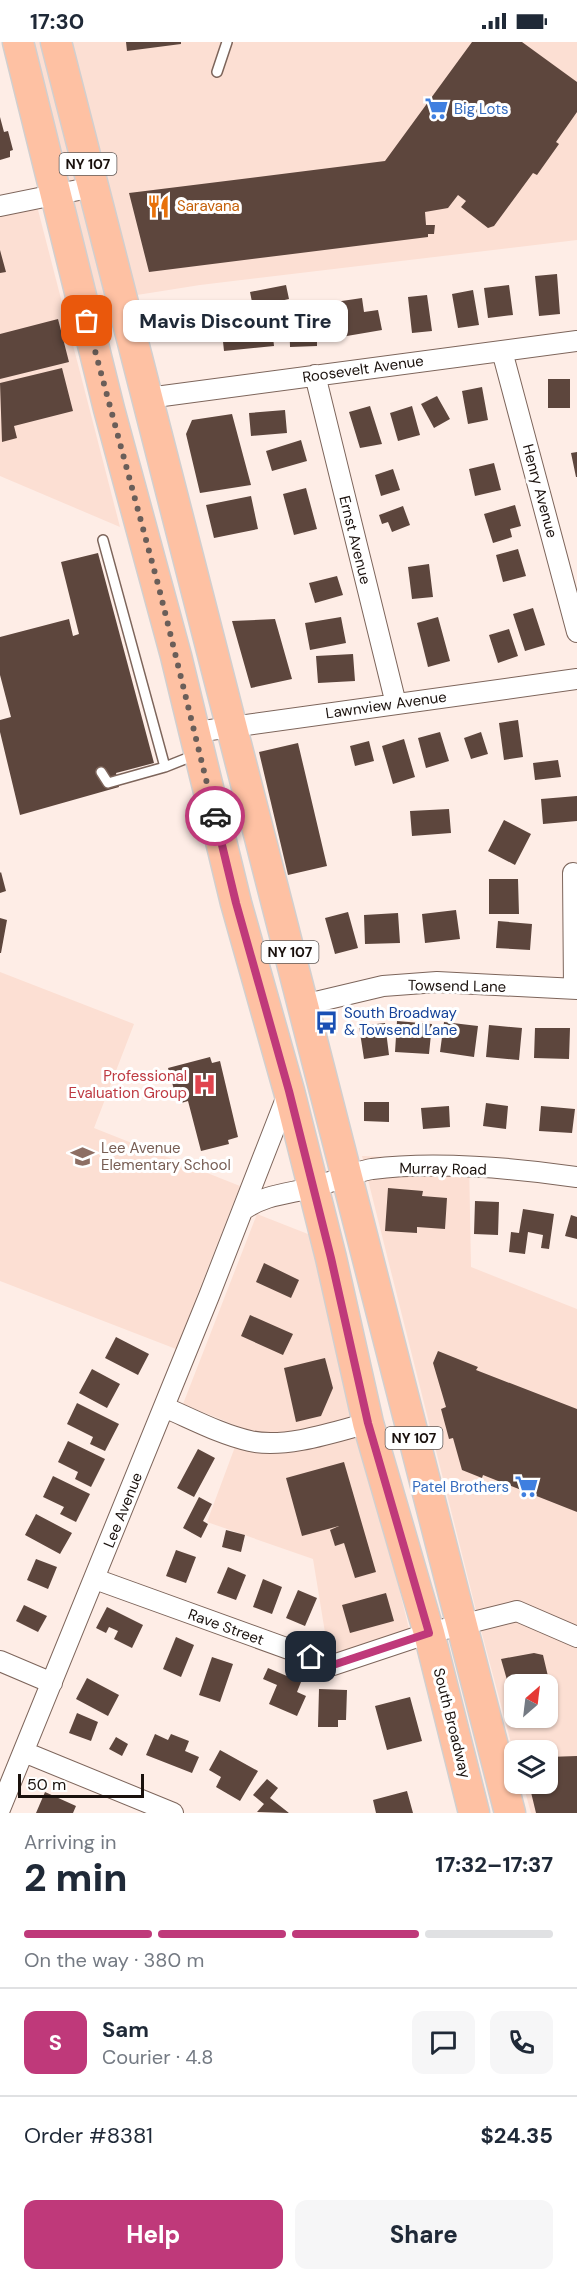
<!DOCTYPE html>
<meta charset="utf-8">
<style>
body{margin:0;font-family:"DM Sans",sans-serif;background:#f6f6f7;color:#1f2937;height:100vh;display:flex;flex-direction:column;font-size:22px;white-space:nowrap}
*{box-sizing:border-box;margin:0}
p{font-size:20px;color:#747a83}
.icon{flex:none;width:33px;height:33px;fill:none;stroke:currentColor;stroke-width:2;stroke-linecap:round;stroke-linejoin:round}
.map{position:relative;height:1771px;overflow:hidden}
.panel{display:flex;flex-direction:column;background:#fff;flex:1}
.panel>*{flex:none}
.needle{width:39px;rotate:28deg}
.tools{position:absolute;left:504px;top:1632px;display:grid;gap:12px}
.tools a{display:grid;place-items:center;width:54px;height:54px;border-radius:12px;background:#fff;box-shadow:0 2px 4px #0004;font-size:30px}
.scale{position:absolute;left:18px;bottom:15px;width:126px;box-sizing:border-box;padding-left:6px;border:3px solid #1a110d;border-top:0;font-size:16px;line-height:21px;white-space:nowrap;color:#1a110d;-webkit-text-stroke:4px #fff;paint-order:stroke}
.pin{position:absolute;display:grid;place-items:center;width:51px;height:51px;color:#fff;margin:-26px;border-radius:12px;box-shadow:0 3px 9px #0006}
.courier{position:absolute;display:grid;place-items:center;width:60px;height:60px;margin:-30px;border:4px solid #bf397a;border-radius:50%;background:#fff;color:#222;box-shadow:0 2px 8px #0007}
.bubble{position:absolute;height:42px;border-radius:12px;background:#fff;box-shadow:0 2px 4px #0004;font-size:20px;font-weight:800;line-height:42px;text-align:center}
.summary em{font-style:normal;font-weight:800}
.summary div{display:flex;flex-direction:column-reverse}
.summary{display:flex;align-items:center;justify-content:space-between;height:102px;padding:0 24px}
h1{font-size:39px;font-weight:800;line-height:45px}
.bar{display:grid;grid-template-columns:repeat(4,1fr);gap:9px 6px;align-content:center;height:72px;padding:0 24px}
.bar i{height:8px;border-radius:4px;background:#e0e1e3}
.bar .active{background:#bf397a}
.bar p{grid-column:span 4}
.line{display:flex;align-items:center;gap:15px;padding:0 24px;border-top:2px solid #e0e1e3}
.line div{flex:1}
.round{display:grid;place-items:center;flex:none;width:63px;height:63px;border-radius:12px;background:#f6f6f7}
.button{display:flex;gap:12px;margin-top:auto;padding:12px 24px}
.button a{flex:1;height:69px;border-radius:12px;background:#bf397a;color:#fff;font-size:24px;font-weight:800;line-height:69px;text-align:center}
.button a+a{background:#f6f6f7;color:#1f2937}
.status{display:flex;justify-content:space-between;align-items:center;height:42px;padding:0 30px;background:#fff;direction:ltr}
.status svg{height:16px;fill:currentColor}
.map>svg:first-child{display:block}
.built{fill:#fcdfd3;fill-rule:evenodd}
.building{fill:#5d463d}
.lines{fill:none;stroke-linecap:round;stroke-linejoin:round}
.service-casing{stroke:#7d655b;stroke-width:12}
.minor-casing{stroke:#7d655b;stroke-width:22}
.primary-casing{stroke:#d1cfcf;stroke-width:33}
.service{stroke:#fff;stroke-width:9}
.minor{stroke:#fff;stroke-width:20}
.primary{stroke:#fec1a3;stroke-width:30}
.done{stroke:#6a5e59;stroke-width:6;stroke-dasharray:0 10.8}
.route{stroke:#bf397a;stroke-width:8}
.labels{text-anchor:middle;stroke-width:6;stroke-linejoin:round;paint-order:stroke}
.shield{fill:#fff;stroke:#5f5856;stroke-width:1.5}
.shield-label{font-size:14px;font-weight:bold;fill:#1a110d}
.shop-label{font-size:15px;fill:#366cbe;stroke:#fff;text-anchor:start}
.food-label{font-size:15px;fill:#c56008;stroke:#fff;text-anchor:start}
.street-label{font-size:15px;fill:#1a110d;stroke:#fff}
.transit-label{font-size:15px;fill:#164399;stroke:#fff;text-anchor:start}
.health-label{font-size:15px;fill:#be3a42;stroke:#fff;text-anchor:end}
.education-label{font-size:15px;fill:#785e54;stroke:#fff;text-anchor:start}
</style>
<div class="status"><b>17:30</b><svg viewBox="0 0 49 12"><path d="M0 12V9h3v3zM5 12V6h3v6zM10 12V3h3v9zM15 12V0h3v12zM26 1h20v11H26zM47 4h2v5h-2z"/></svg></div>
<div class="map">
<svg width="577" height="1771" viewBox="0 0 577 1771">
<rect width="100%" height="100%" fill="#feede6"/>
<!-- built -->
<path class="built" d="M23,0H577V198L200,243L99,259Z
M37,164L120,485L0,434V171Z
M0,930L134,982L94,1086L240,1144L176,1307L0,1239Z
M362,1114L469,1118L471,1225L577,1267V1771H531L523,1742H548V1708H514V1712L481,1588ZM514,1642H548V1676H514Z
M257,1172L313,1194L410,1591L329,1615L313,1517L207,1480L242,1386L183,1362Z"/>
<!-- building -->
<path class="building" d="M126,0H181V2L127,9Z
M472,0H522L577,40V70L556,100L559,102L537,133L533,131L494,184L488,186L461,165L466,159L458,153L448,166L425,170L426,183H435L434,192H428V195L149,230L129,151L385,119Z
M0,75L4,90L8,89L13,108L10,109V115L0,118Z
M0,208L6,230L0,231Z
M557,232L560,272L539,274L535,234Z
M286,243L289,257L253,265L250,250Z
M509,243L513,273L488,276L484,246Z
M473,248L479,283L458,286L452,252Z
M427,253L432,289L412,291L408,255Z
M362,256L364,270L378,268L382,288L341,295L335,260Z
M289,270H317V304L290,305Z
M271,276L274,304L224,309L221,281Z
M58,277L69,320L0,337V292Z
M62,326L73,369L14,384L17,396L2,400L0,341Z
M548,337H570V366H548Z
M482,345L488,378L468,382L462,349Z
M437,354L450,377L434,386L421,362Z
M370,364L382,402L360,406L349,370Z
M412,364L420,393L398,399L390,371Z
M285,368L287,391L251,394L249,371Z
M232,372L251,443L200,451L186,392L192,378Z
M301,398L307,419L272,429L266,409Z
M577,410V435H576L571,411Z
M494,421L501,448L475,454L469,427Z
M393,427L400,448L381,454L375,433Z
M306,446L317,487L294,493L283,452Z
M251,454L258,487L214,496L206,463Z
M515,463L521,484L510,487L512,495L493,501L484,472Z
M403,464L410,483L392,490L388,480L382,482L379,473Z
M518,507L526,534L503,540L496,513Z
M98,511L154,721L116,731L119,745L20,773L0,690V678L11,675L0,633V595L69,577L73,594L79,592L61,520Z
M429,522L433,555L412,557L408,525Z
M337,534L343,553L315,561L309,541Z
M533,566L545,603L525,609L513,572Z
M341,575L346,601L310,608L305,581Z
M438,575L450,619L428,625L417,581Z
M275,577L292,637L251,646L232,579Z
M509,587L518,614L498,621L489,593Z
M353,612L355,639L318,641L316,614Z
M518,678L523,715L504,718L499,681Z
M440,690L449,719L426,726L418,696Z
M481,690L488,712L471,717L464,696Z
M404,697L415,735L393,742L382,704Z
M369,699L374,719L355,724L350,704Z
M298,701L327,824L288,833L259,710Z
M558,718L561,735L535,738L533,721Z
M577,754V779L543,782L541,757Z
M449,767L451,791L412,794L410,769Z
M504,778L531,792L515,823L488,809Z
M1,830L6,849L0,851V831Z
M489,837H518L519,872H489Z
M456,868L460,897L425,901L422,872Z
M348,870L358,906L335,912L325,876Z
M398,871L400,901L365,902L364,873Z
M0,876L7,878L1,911H0Z
M498,879L532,882L530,908L496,906Z
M397,979L432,982L429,1012L395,1010Z
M444,980L478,984L474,1015L440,1010Z
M385,981L389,1013L364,1017L359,984Z
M489,983L522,986L519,1018L486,1015Z
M535,986H570L569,1017L534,1016Z
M210,1015L212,1021L220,1019L238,1095L228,1098L229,1102L201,1109L188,1059L178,1062L168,1026Z
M364,1060H389V1080L364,1079Z
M486,1061L508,1064L506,1087L483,1084Z
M449,1064L450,1085L423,1087L421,1066Z
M541,1064L575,1067L572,1091L539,1089Z
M388,1146L423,1149L422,1154L447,1156L445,1187L417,1185V1191L385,1189Z
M475,1159L499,1160L498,1193L474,1192Z
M523,1167L554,1172L549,1207L541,1206L543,1193L528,1190L525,1212L509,1210L511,1190L519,1191Z
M571,1173L577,1175V1197L565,1194Z
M264,1221L299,1238L291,1256L256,1240Z
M250,1273L293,1292L283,1313L241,1294Z
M116,1295L149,1312L138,1333L105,1316Z
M438,1309L478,1325L476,1328L577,1367V1470L483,1433L482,1436L462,1428L453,1396L449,1397L441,1367L446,1365L433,1321Z
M325,1316L333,1346L321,1374L296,1380L284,1326Z
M92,1327L120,1342L107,1366L79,1351Z
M77,1361L119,1382L105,1409L90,1402L93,1395L67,1382Z
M68,1399L105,1417L91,1445L75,1437L78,1430L58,1420Z
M198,1407L215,1416L194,1455L177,1446Z
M344,1420L376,1530L355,1536L344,1501L335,1504L330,1488L339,1484L302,1494L286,1436Z
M53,1434L90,1452L76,1480L60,1472L64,1465L43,1455Z
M199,1455L212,1462L203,1479L208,1482L201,1496L183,1486Z
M36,1472L72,1491L60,1512L25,1493Z
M226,1488L245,1493L241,1510L222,1505Z
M176,1508L196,1515L186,1541L166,1534Z
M36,1517L57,1525L48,1547L27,1538Z
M228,1525L246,1533L236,1558L217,1551Z
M263,1537L282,1545L272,1572L253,1565Z
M298,1548L317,1556L305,1584L286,1576Z
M386,1551L394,1579L350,1591L342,1563Z
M24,1563L47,1574L38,1590L16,1579Z
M107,1565L143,1583L132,1606L114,1597L118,1589L109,1585L106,1591L96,1586Z
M176,1595L194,1603L181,1635L163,1627Z
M534,1611L543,1613L551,1647L548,1648V1642H514L513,1659L501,1617Z
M212,1615L233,1622L220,1660L199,1653Z
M268,1626L301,1640L297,1650L306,1654L297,1674L269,1662L277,1643L263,1637Z
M87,1636L119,1653L108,1674L76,1657Z
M319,1647L347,1648L346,1678H338V1685H318Z
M410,1655L422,1699L387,1708L375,1664Z
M77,1671L98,1680L91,1699L69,1691Z
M155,1692L168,1698L171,1692L189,1699L185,1709L199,1715L192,1731L146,1713Z
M116,1695L128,1702L122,1714L109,1707Z
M220,1708L258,1729L240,1759L216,1745L221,1735L209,1728Z
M577,1714V1771H536L529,1742H548V1715Z
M267,1737L278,1746L270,1756L289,1771L257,1770L264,1762L253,1753Z
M407,1749L413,1771H376L373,1758Z
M45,1750L76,1764L73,1771H36Z"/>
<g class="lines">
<defs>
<path id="service" d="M217,30L227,0
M103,498L165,725L195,713
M101,730L108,741L165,725"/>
<path id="minor" d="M0,164L93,145
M502,309L577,590
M315,333L396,662
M148,356L577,299
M196,690L577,637
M573,831L574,947
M303,963L383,944L437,940L577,947
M243,1168C264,1153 286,1152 311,1146C330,1141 353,1130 372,1127C433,1119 516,1126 577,1135
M164,1365C192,1377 222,1393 250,1399C285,1407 335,1390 368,1381
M95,1537L333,1623L429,1591L517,1569L577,1595
M0,1619L52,1641
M24,1710L173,1771
M0,1767L209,1254L289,1049"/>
<path id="primary" d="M18,0L109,367L176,614L236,861L289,1049L331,1216L368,1381L429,1591L474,1771
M56,0L510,1771"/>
</defs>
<!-- service casing -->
<use href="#service" class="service-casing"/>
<!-- minor casing -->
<use href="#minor" class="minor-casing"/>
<!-- primary casing -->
<use href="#primary" class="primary-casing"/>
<!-- service -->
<use href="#service" class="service"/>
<!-- minor -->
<use href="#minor" class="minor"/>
<!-- primary -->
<use href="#primary" class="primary"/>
</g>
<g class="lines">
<!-- done -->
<path class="done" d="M87,279L159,546L215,774"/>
<!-- route -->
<path class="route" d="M215,774L236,861L289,1049L331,1216L368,1381L429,1591L333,1623L311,1615"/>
</g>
<!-- icons -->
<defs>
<symbol id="supermarket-bare" viewBox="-9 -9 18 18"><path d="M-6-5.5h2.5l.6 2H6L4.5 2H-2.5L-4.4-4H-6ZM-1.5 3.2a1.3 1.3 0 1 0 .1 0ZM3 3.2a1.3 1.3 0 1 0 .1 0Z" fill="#3f7fe0" stroke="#fff" stroke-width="2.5" paint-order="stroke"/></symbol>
<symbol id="restaurant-bare" viewBox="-9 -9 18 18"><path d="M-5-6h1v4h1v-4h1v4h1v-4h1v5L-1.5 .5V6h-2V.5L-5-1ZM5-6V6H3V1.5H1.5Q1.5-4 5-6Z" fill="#e8710a" stroke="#fff" stroke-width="2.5" paint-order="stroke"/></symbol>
<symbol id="bus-bare" viewBox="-9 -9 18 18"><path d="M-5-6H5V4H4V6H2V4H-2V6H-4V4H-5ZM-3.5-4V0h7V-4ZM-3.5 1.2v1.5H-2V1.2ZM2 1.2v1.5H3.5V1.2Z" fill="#1a4fb4" stroke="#fff" stroke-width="2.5" paint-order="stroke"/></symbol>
<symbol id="hospital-bare" viewBox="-9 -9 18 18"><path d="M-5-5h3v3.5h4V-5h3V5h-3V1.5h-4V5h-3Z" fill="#e0444e" stroke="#fff" stroke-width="2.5" paint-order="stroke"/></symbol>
<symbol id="school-bare" viewBox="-9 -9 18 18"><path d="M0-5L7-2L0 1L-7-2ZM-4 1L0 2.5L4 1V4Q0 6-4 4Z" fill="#8d6e63" stroke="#fff" stroke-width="2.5" paint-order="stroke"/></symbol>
</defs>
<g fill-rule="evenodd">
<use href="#supermarket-bare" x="420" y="50" width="33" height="33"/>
<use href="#restaurant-bare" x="142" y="148" width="33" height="33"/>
<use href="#bus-bare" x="310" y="964" width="33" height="33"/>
<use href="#hospital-bare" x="188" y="1026" width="33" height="33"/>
<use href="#school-bare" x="66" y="1098" width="33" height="33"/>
<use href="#supermarket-bare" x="510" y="1428" width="33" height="33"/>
</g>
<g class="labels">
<!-- shield labels -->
<g class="shield">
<rect x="59.5" y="111" width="57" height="22" rx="4.5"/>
<rect x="261.5" y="899" width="57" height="22" rx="4.5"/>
<rect x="385.5" y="1385" width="57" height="22" rx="4.5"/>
</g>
<g class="shield-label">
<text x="88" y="127">NY 107</text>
<text x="290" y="915">NY 107</text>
<text x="414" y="1401">NY 107</text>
</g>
<!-- shop labels -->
<g class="shop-label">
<text x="454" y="72">Big Lots</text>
<text x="509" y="1450" text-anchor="end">Patel Brothers</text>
</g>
<!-- food labels -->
<g class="food-label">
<text x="177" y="169">Saravana</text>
</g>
<!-- street labels -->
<g class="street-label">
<text transform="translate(363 327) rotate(-8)" y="5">Roosevelt Avenue</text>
<text transform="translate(540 449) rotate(75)" y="5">Henry Avenue</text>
<text transform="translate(355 498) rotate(76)" y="5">Ernst Avenue</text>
<text transform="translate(386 663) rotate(-8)" y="5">Lawnview Avenue</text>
<text transform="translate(457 944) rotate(1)" y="5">Towsend Lane</text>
<text transform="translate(443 1127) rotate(1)" y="5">Murray Road</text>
<text transform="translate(123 1468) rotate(-68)" y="5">Lee Avenue</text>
<text transform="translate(226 1585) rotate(20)" y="5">Rave Street</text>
<text transform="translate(452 1681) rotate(76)" y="5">South Broadway</text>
</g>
<!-- transit labels -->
<g class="transit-label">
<text x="344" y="976">South Broadway<tspan x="344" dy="17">&amp; Towsend Lane</tspan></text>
</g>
<!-- health labels -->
<g class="health-label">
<text x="187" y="1039">Professional<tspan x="187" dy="17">Evaluation Group</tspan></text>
</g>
<!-- education labels -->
<g class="education-label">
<text x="101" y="1111">Lee Avenue<tspan x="101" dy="17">Elementary School</tspan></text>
</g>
</g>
</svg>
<div class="tools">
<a><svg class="needle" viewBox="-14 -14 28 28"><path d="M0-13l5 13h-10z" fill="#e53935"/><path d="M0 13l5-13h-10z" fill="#747a83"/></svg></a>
<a><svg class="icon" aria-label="layers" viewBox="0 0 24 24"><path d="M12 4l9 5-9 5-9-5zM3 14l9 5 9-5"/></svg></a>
</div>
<div class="scale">50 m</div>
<div class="pin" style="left:87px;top:279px;background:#ea580c"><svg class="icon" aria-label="bag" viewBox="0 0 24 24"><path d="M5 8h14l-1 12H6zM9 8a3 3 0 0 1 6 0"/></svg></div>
<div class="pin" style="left:311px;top:1615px;background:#1f2937"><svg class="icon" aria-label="home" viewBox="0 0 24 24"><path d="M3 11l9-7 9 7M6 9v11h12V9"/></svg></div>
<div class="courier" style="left:215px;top:774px"><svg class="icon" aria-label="car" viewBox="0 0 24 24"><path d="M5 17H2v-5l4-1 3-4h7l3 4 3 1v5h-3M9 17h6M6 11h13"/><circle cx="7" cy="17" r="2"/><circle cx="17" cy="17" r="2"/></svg></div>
<div class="bubble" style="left:123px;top:258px;width:225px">Mavis Discount Tire</div>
</div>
<section class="panel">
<div class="summary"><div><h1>2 min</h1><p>Arriving in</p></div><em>17:32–17:37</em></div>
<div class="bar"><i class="active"></i><i class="active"></i><i class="active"></i><i></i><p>On the way · 380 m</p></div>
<div class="line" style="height:108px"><b class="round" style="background:#bf397a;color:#fff">S</b><div><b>Sam</b><p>Courier · 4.8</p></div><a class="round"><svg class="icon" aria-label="chat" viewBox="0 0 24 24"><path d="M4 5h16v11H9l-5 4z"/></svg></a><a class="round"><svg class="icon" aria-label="phone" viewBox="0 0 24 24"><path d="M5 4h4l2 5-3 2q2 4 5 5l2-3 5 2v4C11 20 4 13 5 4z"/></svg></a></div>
<div class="line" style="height:78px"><div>Order #8381</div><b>$24.35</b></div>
<div class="button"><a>Help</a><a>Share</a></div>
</section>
